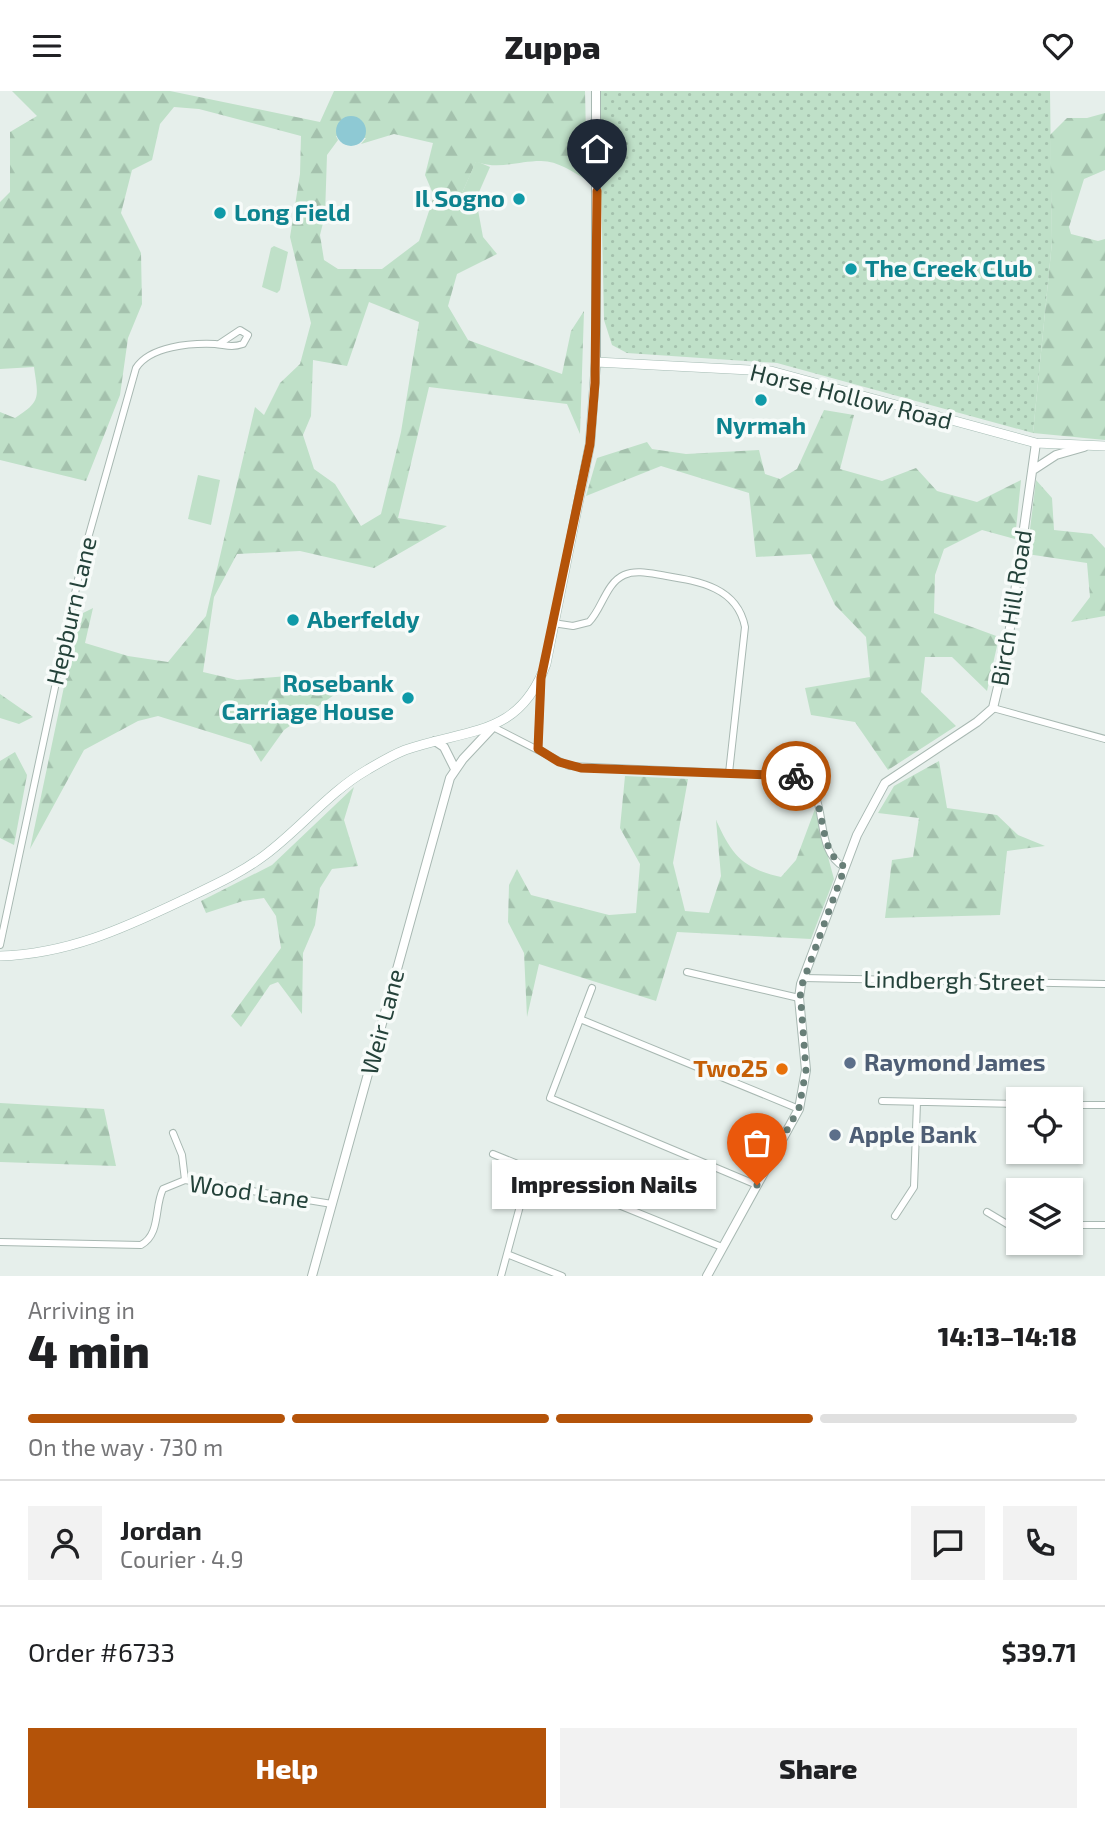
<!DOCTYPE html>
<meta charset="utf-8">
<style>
body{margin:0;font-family:"Exo 2",sans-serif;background:#f2f2f2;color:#202124;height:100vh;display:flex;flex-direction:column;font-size:26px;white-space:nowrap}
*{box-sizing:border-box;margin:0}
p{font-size:23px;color:#757577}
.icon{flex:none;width:38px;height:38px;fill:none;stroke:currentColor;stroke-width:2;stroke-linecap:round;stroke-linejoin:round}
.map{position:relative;height:1185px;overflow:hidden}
.side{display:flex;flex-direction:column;background:#fff;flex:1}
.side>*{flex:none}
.tools{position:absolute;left:1006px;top:996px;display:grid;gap:14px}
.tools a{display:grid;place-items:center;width:77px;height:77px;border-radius:0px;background:#fff;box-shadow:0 2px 5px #0004;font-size:35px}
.pin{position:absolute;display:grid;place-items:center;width:60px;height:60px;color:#fff;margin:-72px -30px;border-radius:50% 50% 50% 0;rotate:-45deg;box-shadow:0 0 7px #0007}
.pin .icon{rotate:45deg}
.courier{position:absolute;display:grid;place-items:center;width:70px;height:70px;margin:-35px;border:5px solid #b45309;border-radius:50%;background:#fff;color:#222;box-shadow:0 2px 9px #0007}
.bubble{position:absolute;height:49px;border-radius:0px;background:#fff;box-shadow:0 2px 5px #0004;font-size:23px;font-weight:800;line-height:49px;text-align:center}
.overview em{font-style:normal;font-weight:800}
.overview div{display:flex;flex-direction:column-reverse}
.overview{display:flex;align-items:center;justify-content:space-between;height:119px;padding:0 28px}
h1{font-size:46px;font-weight:800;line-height:52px}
.bar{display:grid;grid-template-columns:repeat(4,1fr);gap:10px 7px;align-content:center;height:84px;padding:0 28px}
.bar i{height:9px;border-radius:5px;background:#e0e0e0}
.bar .active{background:#b45309}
.bar p{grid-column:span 4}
.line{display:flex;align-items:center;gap:18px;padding:0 28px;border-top:2px solid #e0e0e0}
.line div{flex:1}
.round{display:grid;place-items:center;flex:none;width:74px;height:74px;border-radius:0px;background:#f2f2f2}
.primary-button{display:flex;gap:14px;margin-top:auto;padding:14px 28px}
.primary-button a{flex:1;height:80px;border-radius:0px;background:#b45309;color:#fff;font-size:28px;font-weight:800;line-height:80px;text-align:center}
.primary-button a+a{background:#f2f2f2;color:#202124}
header{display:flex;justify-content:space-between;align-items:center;height:91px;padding:0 28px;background:#fff;font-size:32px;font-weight:800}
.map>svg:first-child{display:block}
.grass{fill:url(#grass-dots)}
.forest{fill:url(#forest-firs);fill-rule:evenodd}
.pitch{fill:#bfe0c8}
.water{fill:#8ec9d4}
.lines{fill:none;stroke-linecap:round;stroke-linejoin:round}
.minor-casing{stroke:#a8b8b2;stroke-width:8}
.tertiary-casing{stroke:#a8b8b2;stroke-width:10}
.secondary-casing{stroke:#a4bbb3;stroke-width:10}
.minor{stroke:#fff;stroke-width:6}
.tertiary{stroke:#fff;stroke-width:8}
.secondary{stroke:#fff;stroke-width:9}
.done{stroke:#687f78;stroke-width:7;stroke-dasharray:0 12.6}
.route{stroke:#b45309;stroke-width:9}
.culture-dot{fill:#0f9aa8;stroke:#f7fbf9;stroke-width:2.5}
.service-dot{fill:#5c6f8a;stroke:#f7fbf9;stroke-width:2.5}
.food-dot{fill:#e8710a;stroke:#f7fbf9;stroke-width:2.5}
.labels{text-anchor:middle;stroke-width:7;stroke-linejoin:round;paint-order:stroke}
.culture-label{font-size:24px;font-weight:bold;fill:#0d838f;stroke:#f7fbf9;text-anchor:start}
.street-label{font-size:24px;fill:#24423a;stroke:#f7fbf9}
.service-label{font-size:24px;font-weight:bold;fill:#4e5e75;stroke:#f7fbf9;text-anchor:start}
.food-label{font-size:24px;font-weight:bold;fill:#c56008;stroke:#f7fbf9;text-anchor:end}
</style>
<header><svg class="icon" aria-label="menu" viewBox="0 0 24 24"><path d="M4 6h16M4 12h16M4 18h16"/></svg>Zuppa<svg class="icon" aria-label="heart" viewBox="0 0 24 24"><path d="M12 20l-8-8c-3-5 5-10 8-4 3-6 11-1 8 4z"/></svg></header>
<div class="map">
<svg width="1105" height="1185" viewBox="0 0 1105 1185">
<defs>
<pattern id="grass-dots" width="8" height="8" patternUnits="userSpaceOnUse" patternTransform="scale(1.75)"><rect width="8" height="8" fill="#bfe0c8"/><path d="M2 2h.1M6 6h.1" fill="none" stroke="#a4c1ad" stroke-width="1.8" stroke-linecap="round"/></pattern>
<pattern id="forest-firs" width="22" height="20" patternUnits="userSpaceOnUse" patternTransform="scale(1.75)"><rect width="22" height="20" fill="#bfe0c8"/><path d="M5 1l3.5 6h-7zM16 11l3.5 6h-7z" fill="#a4c1ad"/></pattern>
</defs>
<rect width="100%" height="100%" fill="#e6efeb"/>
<!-- grass -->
<path class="grass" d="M599,0H1050L1052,151L1033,342L777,272L627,262L612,254L604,229Z"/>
<!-- forest -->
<path class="forest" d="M12,0H170L320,31L334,0H585L587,89C573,81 558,70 541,70C516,70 501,79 476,71L462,102L476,108L483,146L497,163L457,183L448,215L468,249L562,283L571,240L584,220L580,343L567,313L429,296L398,427L447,435L374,477L300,460L237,463L214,506L203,581L237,589L288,585L334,604L284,639L261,671L251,654L158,625L138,630L84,659L30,758L79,524L93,517L85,552L128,565L168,571L206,525L255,316L264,324L280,292L300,273L311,232L290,146L300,83L301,45L199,18L174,16L160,33L152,69L132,79L121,122L141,162L142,213L128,247L120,304L86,390L0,369V321L15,327C42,310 38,306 34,276L0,278V111L10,101V41L37,25ZM394,43L433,52L425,84L434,105L419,150L382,178H338L324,169L320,144L325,124L327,64L338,49L336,45L366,47L361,53ZM369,211L419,231L401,341L381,423L361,435L335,393L314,378L303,344L311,325L313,269L347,275Z
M1105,22V79L1084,88L1069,136L1071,143L1098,150L1105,148V349L1033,342L1052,151L1050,44L1067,27H1087Z
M824,319L854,324L840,378L882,390L916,377L937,400L977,411L1021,389L1015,448L982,439L944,458L935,484L934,522L999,546L987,600L952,566H925L921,601L956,635L888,679L855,631L811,624L805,597L870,586L866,546L835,514L811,463L756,466L749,402L661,375L586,405L597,367L647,351L652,358L686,363L759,359L765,383L780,388L797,378Z
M1036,389L1052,407L1054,439L1092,443L1105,457V525L1071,531L1090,506L1087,472L1027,463Z
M0,603L33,626L19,633L0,627Z
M15,661L27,684L14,754L0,747V670Z
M939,670L947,717L997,724L1018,744L1045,755L1007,760L1000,824L885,827L892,769L913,766L919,727L878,722L894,695Z
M625,685L688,688L673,772L685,820L709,822L721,785L716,729C732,764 742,777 781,786L796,769L815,718L834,788L811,848L677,841L656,910L539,873L527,926L524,862L508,831L509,794L517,778L531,804L609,824L636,822L640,773L620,737Z
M354,696L344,729L358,775L332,778L320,797L315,834L303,862L302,923L278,891L270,894L241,936L231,925L281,857L276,825L264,807L243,810L206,822L201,810L272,774Z
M0,1012L104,1018L116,1075L0,1071Z"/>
<!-- pitch -->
<path class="pitch" d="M476,70L490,76L476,108L462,102Z
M274,155L288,161L280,199L277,202L262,196L271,157Z
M198,384L220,389L211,434L188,428Z"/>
<!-- water -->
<path class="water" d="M336 40a15 15 0 1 1 30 0a15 15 0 1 1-30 0Z"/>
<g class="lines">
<defs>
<path id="minor" d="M553,532L573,535L589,531C602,518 606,492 624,484C635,479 649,482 661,484C697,490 737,495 745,536L729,682
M993,617L1105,648
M493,636L569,675L799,685C832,702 811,758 844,776
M538,658L541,587
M0,854L83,465L136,277C150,255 191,252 215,253C226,254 231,257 243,253L248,244L240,239L219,253
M687,881L799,907
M803,887L1105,893
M592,897L550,1007L757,1094
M580,928L799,1018
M882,1010L1018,1013
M1071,1014H1105
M173,1042L182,1064L185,1089
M493,1063L722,1156
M987,1121L1007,1133H1018
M895,1125L914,1096L917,1011
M1071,1134H1105
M0,1151L141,1154C161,1143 154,1116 163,1098L185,1089L332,1113
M507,1163L562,1185
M501,1185L530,1078"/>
<path id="tertiary" d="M596,271V0
M1033,379L1056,364L1084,356
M435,650L444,656L455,678
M312,1185L450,687L463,668L493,636
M707,1185L799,1018L806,979L799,907L801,893L857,744L885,692L977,631L993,617L1007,558L1036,352"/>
<path id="secondary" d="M0,865C67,863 122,838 181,810C210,796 240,783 265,764C301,737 329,701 367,679C379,672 392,664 405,659C467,637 519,647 546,573L590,353L596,271L771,280L1036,352L1105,355"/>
</defs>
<!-- minor casing -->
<use href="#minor" class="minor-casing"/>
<!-- tertiary casing -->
<use href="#tertiary" class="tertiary-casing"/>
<!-- secondary casing -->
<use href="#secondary" class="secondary-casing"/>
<!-- minor -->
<use href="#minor" class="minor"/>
<!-- tertiary -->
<use href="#tertiary" class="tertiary"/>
<!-- secondary -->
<use href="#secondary" class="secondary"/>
</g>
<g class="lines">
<!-- done -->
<path class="done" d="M757,1094L799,1017L806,979L800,899L845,776C812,758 831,695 796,685"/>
<!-- route -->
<path class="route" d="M597,100L595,292L590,353L541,587L538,658L559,671L581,677L796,685"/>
</g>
<!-- markers -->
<g class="culture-dot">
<circle cx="519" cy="108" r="7"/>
<circle cx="220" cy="122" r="7"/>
<circle cx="851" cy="178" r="7"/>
<circle cx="761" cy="309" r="7"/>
<circle cx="293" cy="529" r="7"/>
<circle cx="408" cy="607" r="7"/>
</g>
<g class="service-dot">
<circle cx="850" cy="972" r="7"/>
<circle cx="835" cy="1044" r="7"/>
</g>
<circle class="food-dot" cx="782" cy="978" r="7"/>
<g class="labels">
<!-- culture labels -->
<g class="culture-label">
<text x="505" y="116" text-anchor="end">Il Sogno</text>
<text x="234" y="130">Long Field</text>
<text x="865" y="186">The Creek Club</text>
<text x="761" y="343" text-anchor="middle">Nyrmah</text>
<text x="307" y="537">Aberfeldy</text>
<text x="394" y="601" text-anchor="end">Rosebank<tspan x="394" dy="28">Carriage House</tspan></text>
</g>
<!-- street labels -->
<g class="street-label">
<text transform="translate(851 306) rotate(14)" y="8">Horse Hollow Road</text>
<text transform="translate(1012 517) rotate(-81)" y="8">Birch Hill Road</text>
<text transform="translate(72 520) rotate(-77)" y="8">Hepburn Lane</text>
<text transform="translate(954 890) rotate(1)" y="8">Lindbergh Street</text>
<text transform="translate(383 931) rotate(-75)" y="8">Weir Lane</text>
<text transform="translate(249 1101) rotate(8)" y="8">Wood Lane</text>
</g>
<!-- service labels -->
<g class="service-label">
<text x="864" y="980">Raymond James</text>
<text x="849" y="1052">Apple Bank</text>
</g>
<!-- food labels -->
<g class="food-label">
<text x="768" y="986">Two25</text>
</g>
</g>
</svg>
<div class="tools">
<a><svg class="icon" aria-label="locate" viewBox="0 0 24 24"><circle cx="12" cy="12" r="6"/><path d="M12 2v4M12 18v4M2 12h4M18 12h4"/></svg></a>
<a><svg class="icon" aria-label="layers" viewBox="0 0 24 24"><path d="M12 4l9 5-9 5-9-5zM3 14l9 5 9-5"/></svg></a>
</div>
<div class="pin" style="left:757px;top:1094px;background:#ea580c"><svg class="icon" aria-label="bag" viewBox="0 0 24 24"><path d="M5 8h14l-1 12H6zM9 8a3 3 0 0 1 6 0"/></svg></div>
<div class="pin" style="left:597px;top:100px;background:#1f2937"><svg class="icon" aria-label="home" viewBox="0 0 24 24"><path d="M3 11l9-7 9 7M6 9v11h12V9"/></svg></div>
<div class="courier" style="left:796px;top:685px"><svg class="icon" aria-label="bike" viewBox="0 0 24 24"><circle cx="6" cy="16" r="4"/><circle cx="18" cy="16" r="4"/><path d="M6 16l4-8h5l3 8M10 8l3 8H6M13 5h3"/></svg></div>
<div class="bubble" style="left:492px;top:1069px;width:224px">Impression Nails</div>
</div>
<section class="side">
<div class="overview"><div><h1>4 min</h1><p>Arriving in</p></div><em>14:13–14:18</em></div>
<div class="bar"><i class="active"></i><i class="active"></i><i class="active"></i><i></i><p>On the way · 730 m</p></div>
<div class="line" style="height:126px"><a class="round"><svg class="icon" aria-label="person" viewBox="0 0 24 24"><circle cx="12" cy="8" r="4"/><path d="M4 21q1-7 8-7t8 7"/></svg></a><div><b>Jordan</b><p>Courier · 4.9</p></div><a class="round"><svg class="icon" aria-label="chat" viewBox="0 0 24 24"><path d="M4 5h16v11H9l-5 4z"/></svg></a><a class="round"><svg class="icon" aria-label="phone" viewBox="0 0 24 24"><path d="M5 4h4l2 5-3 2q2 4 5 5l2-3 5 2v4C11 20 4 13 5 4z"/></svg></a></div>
<div class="line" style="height:91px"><div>Order #6733</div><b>$39.71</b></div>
<div class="primary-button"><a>Help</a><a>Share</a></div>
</section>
